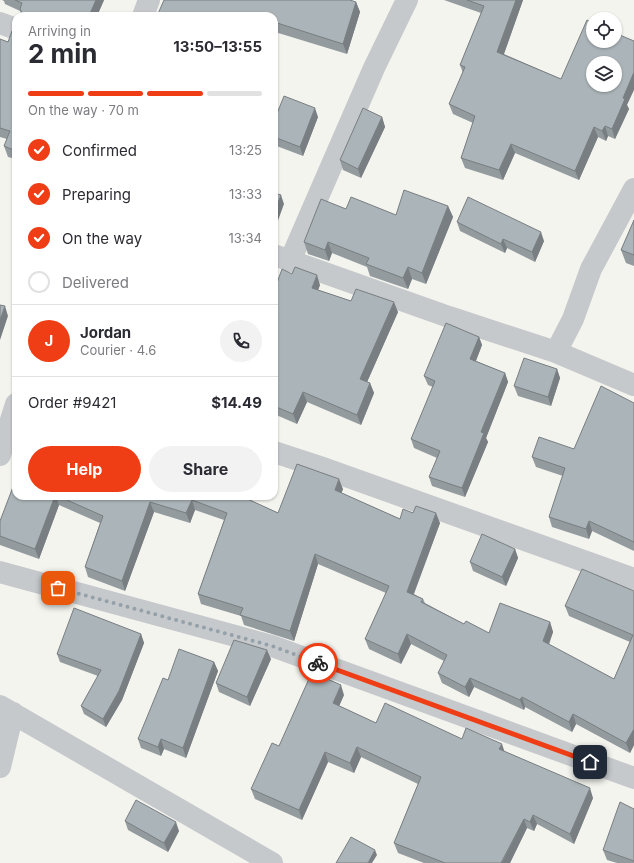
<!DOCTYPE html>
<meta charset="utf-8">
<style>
body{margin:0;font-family:Inter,sans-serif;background:#f2f2f3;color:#2b2b33;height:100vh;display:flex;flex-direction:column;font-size:15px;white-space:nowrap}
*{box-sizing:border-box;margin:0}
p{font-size:13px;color:#7c7c81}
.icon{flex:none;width:22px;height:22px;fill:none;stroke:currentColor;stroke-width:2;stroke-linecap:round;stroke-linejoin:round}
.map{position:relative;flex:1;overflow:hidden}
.panel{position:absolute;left:12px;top:12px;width:266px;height:488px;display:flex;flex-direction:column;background:#fff;border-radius:12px;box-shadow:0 1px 3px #0004}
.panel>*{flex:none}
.fabs{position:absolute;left:586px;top:12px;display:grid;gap:8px}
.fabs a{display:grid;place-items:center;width:36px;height:36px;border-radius:50%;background:#fff;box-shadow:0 1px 3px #0004;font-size:20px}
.pin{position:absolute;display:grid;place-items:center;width:34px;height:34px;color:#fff;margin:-17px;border-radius:8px;box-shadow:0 2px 6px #0006}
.courier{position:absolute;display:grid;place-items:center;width:40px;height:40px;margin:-20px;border:3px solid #ef3d15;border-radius:50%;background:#fff;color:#222;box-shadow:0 1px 5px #0007}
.headline em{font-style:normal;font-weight:700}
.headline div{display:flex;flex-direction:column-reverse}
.headline{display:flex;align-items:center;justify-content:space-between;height:68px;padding:0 16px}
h1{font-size:26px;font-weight:700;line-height:30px}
.bar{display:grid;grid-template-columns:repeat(4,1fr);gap:6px 4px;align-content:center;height:48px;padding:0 16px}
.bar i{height:5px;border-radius:3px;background:#e1e1e2}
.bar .selected{background:#ef3d15}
.bar p{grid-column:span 4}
.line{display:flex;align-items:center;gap:10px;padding:0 16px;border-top:1px solid #e1e1e2}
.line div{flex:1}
.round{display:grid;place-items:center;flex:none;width:42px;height:42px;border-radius:21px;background:#f2f2f3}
ol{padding:0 16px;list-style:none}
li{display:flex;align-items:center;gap:12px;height:44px}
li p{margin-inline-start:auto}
li .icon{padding:4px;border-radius:50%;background:#ef3d15;color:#fff;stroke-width:4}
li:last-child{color:#7c7c81}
li i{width:22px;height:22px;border:2px solid #e1e1e2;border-radius:50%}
.action{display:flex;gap:8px;margin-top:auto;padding:8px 16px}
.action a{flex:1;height:46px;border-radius:24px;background:#ef3d15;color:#fff;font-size:16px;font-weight:700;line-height:46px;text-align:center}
.action a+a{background:#f2f2f3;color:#2b2b33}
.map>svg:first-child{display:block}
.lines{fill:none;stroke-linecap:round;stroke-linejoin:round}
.minor{stroke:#c6c9cc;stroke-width:22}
.wall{fill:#939b9e}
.shaded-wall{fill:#787e81}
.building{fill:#abb4b8;stroke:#787e81;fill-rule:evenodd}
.done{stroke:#94a1a9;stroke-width:4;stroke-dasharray:0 7.2}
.route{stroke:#ef3d15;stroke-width:5}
</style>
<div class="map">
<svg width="634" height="863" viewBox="0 0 634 863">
<rect width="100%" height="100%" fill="#f4f4ef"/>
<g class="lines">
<!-- minor -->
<path class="minor" d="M143,16L149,0
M0,23L16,29
M274,255L449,317L556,352L634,385
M290,261L374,68L407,0
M556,352L573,319L591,269L634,189
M274,452L326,469L634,579
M0,455L16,404
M0,572L272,646L634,778
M0,706L272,863
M0,767L13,713"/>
</g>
<!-- wall -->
<path class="wall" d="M2,0H104L97,16H22L20,11L5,4L4,1Z
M444,0H523L504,54L561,79L627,105L629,109L615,139L608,136L606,141L598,137L579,180L515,153L503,180L465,168L461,158L473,123L453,114L449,104L463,73L460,65L481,13Z
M356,2L360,12L347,54L275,32L274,34V16Z
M16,30V159L8,157L4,146L7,139L0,137V39L8,42Z
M318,117L303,156L274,145V121Z
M382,117L385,127L361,178L343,170L340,160Z
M448,206L453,217L426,284L412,279L408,289L370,276L367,267L332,253L329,261L308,254L304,242L346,209L396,215Z
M634,220V266L626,263L621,250Z
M457,222L544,241L535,262L507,248L505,253L460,231Z
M320,285L318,290L351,301L398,312L367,382L370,383L374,393L361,425L307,402L297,424L274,414V291Z
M479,337L482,345L476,361L505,373L508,382L486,438L488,442L465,497L432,486L429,477L437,458L414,448L411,439L433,387L428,385L424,376Z
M557,369L560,378L551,406L518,396L514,386Z
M634,403V551L592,531L589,539L552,527L549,517L563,476L536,467L532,457L574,449Z
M343,489L341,493L400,519L440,523L414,594L423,599L425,603L464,624L489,633L550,622L553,632L549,645L614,679L630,642L569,616L565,606L634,591V745L630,753L576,724L572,732L525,707L524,710L474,687L469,697L442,683L438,673L444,661L411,644L401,664L369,649L365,639L386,593L318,564L294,641L244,625L241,616L201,604L198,594L224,520L195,510L190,523L154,512L125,591L88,577L85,567L100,523L59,505L39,559L0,545V521L16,496H241L278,513Z
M515,549L518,558L506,586L473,571L470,562Z
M141,634L144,643L122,700L106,727L84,714L81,706L98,676L60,662L57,654Z
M271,659L250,706L219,692L216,683Z
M214,662L218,671L186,758L164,749L161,756L141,748L138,739L168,680Z
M344,695L339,706L376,723L462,739L504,751L593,798L574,844L537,824L534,831L527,828L510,863H424L398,853L394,843L418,784L361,757L354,773L328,762L302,820L255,799L251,789L279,746Z
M634,809V863H617L607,860L603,850Z
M125,821L179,831L168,852L128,830Z"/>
<!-- shaded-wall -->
<path class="shaded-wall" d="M96,0H104L97,16H89Z
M516,0H523L501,62L497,52Z
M356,2L360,12L347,54L343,44Z
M634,72V90L627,105L629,109L615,139L612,129L623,98Z
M315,108L318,117L303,156L300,147Z
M382,117L385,127L361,178L358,169Z
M605,126L608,136L606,141L602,131Z
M594,127L598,137L579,180L575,171Z
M511,144L515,153L503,180L499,170Z
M281,195L284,204L276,226L274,221V213Z
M448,206L453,217L426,284L422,273Z
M541,232L544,241L535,262L532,252Z
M503,239L507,248L505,253L501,244Z
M328,242L332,253L329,261L325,250Z
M408,267L412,279L408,289L403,278Z
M317,275L320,285L315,298L312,288Z
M394,302L398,312L364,389L360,379Z
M5,306L8,316L0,340V320Z
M479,337L482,345L473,368L470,359Z
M557,369L560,378L551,406L548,397Z
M505,373L508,382L486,438L488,442L465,497L462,488L481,432Z
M370,383L374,393L361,425L357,415Z
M303,392L307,402L297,424L293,414Z
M339,479L343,489L339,500L335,490Z
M55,496H56L59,505L39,559L35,549Z
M192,500L195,510L190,523L186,513Z
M150,502L154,512L125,591L122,581Z
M436,513L440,523L411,601L407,592Z
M589,521L592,531L589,539L586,529Z
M515,549L518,558L506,586L502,577Z
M315,554L318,564L294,641L290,631Z
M550,622L553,632L546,651L543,641Z
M141,634L144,643L122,700L106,727L103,719Z
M407,634L411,644L401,664L398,654Z
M267,650L271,659L250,706L247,697Z
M214,662L218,671L186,758L183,748Z
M470,678L474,687L469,697L465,687Z
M341,685L344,695L336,713L333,703Z
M522,697L525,707L524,710L520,700Z
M573,714L576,724L572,732L569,722Z
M634,729V745L630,753L626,743Z
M161,739L164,749L161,756L158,747Z
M502,744L505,753L499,749Z
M357,747L361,757L354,773L350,763Z
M325,752L328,762L302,820L299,810Z
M590,788L593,798L574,844L570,834Z
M533,815L537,824L534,831L530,822Z
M524,819L527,828L510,863H502Z
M176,822L179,831L168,852L164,843Z
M375,850L377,855L372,863H368Z"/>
<!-- building -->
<path class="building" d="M15,0H96L89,16H24L20,9L22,3Z
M164,0H350L356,2L343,44L274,22V16H157Z
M467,0H516L497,52L561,79L587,20L593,23V41H615V33L634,41V72L623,98L625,99L612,129L605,126L602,131L594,127L575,171L511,144L499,170L461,158L475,116L449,104L465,67L460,65L484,6ZM593,63H615V85H593Z
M16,30V151L4,146L10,131L0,128V39L8,42L12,31Z
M284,96L315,108L300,147L274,137V121Z
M363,108L382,117L358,169L340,160Z
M404,190L448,206L422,273L408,267L403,278L366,264L369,258L328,242L325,250L304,242L321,199L346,209L351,197L396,215Z
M274,193L281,195L274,213Z
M468,197L541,232L532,252L503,239L501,244L457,222Z
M634,220V255L621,250Z
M295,267L317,275L312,288L351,301L356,289L394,302L360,379L370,383L357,415L303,392L293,414L274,406V291L282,269L292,274Z
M0,305L5,306L0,320Z
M446,323L479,337L470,359L505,373L481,432L484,433L462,488L429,477L440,451L411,439L435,381L424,376Z
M524,358L557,369L548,397L514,386Z
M601,386L634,403V542L589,521L586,529L549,517L565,468L532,457L539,437L574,449Z
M297,464L339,479L335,490L400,519L403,509L413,513L416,506L436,513L407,592L423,599L421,602L464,624L466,621L489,633L500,603L550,622L543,641L614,679L633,635L565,606L582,569L634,591V729L626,743L573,714L569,722L522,697L520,700L470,678L465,687L438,673L447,655L407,634L398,654L365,639L389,586L315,554L290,631L240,615L243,608L198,594L227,513L192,500L186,513L150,502L122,581L85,567L103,516L58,496H241L278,513Z
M16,479V496H55L35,549L0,536V521Z
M482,534L515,549L502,577L470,562Z
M74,608L141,634L119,691L103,719L81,706L101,670L57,654Z
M234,640L267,650L247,697L216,683Z
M179,649L214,662L183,748L161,739L158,747L138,739L163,678L168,680Z
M312,672L341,685L333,703L376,723L385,703L462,739L466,728L502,744L499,749L590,788L570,834L533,815L530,822L524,819L501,863H503H445L394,843L421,777L357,747L350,763L325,752L299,810L251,789L272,743L279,746Z
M136,800L176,822L164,843L125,821Z
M620,802L634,809V861L603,850Z
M351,837L375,850L368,863H336Z"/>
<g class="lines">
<!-- done -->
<path class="done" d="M58,588L272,646L318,663"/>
<!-- route -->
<path class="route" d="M318,663L590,762"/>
</g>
</svg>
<div class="fabs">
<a><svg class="icon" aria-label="locate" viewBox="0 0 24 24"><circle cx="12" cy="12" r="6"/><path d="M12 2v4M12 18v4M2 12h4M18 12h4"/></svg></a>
<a><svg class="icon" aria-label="layers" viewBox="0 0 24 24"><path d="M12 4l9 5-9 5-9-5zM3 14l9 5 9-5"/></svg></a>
</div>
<div class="pin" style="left:58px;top:588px;background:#ea580c"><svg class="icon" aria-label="bag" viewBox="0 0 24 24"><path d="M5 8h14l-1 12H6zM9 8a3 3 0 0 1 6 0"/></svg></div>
<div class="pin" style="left:590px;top:762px;background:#1f2937"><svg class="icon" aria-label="home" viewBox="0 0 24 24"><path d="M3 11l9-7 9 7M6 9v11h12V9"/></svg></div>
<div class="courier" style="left:318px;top:663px"><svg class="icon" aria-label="bike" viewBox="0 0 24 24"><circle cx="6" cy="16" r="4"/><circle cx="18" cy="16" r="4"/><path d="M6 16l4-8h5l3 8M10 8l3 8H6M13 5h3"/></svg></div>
<section class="panel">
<div class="headline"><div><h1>2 min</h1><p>Arriving in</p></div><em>13:50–13:55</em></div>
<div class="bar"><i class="selected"></i><i class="selected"></i><i class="selected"></i><i></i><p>On the way · 70 m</p></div>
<ol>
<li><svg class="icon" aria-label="check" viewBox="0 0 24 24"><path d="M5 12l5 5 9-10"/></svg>Confirmed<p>13:25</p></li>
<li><svg class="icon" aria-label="check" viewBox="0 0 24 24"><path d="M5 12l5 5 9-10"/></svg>Preparing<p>13:33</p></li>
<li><svg class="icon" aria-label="check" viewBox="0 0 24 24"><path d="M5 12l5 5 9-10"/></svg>On the way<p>13:34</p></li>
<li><i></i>Delivered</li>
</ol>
<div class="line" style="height:72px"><b class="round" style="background:#ef3d15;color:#fff">J</b><div><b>Jordan</b><p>Courier · 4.6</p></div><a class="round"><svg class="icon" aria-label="phone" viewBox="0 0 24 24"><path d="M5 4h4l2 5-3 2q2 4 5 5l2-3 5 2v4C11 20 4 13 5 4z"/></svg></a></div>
<div class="line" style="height:52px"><div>Order #9421</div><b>$14.49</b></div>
<div class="action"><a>Help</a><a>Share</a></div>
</section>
</div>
